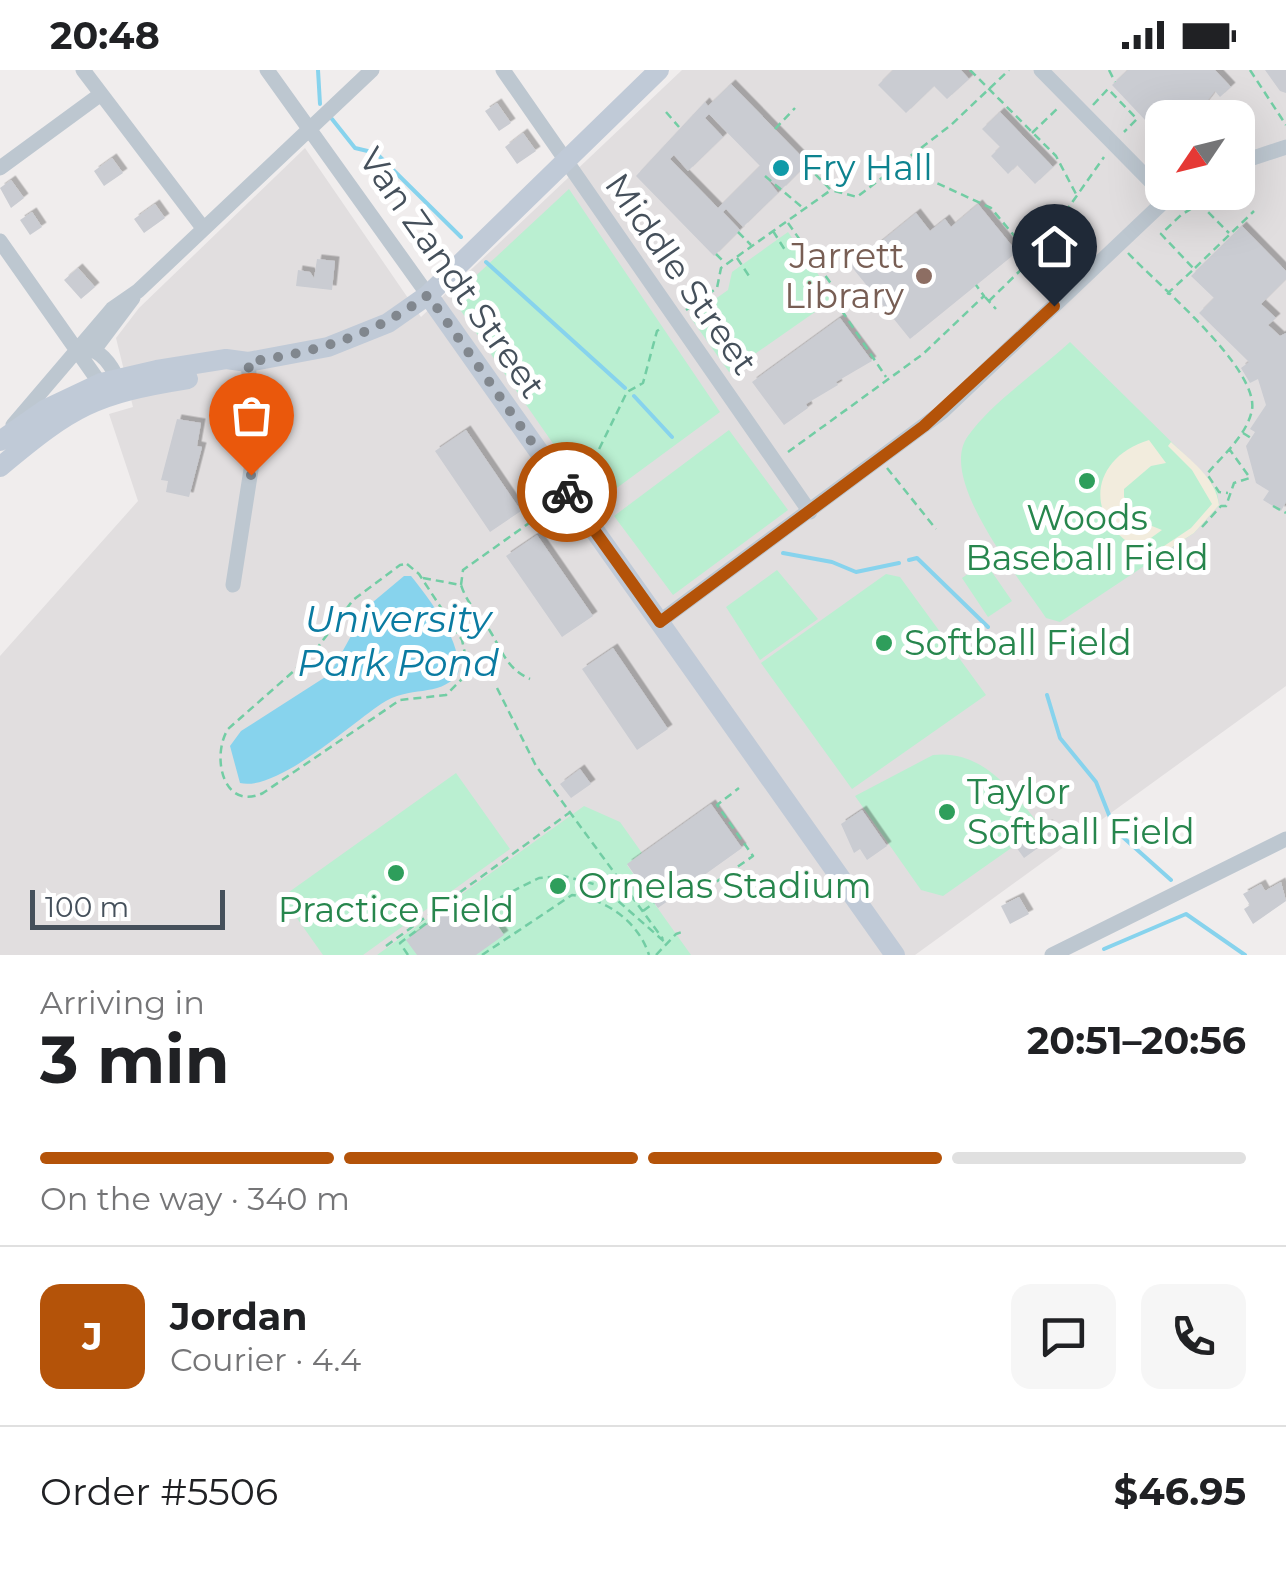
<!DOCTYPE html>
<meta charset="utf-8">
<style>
body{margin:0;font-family:Montserrat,sans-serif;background:#f6f6f6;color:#202124;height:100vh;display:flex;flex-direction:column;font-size:38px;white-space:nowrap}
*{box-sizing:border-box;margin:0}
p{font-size:32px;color:#757577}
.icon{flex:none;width:55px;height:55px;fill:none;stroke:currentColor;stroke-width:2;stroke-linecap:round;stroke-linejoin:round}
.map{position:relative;height:885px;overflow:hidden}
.sheet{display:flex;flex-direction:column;background:#fff;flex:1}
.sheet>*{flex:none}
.needle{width:65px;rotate:235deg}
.controls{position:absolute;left:1145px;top:30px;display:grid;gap:20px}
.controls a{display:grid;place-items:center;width:110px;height:110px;border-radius:20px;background:#fff;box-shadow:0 10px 40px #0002;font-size:50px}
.scale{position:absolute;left:30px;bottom:25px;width:195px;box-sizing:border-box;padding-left:10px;border:5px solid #45505b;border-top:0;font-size:28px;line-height:35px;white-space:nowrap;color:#45505b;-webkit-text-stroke:8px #fff;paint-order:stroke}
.pin{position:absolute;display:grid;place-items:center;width:85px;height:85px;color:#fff;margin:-102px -42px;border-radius:50% 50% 50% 0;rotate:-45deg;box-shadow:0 0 10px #0007}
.pin .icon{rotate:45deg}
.courier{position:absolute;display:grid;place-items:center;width:100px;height:100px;margin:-50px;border:8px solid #b45309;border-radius:50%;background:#fff;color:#222;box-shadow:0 2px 12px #0007}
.summary em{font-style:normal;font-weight:700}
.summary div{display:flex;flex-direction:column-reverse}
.summary{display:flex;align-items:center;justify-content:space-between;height:170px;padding:0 40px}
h1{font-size:65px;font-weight:700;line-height:75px}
.bar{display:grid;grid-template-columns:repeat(4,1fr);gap:15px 10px;align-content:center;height:120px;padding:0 40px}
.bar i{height:12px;border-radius:8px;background:#e0e0e0}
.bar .on{background:#b45309}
.bar p{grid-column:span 4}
.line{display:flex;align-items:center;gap:25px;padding:0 40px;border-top:2px solid #e0e0e0}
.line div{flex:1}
.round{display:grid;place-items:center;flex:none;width:105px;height:105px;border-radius:20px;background:#f6f6f6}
.status{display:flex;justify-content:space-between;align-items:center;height:70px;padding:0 50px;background:#fff;direction:ltr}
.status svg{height:28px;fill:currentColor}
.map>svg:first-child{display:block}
.education{fill:#e1dedf;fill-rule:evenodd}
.green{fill:#baefd1}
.sand{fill:#f2ecdd}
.water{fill:#87d3ed}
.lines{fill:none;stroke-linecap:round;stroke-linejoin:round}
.stream{stroke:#87d3ed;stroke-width:4}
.building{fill:#caccd2;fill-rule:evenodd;filter:url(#shadow)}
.path{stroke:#72cda4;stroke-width:2.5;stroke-dasharray:8 5;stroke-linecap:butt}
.street{stroke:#bdc7d0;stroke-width:15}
.secondary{stroke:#c0cad7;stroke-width:20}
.done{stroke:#81878e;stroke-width:10;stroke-dasharray:0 18}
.route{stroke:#b45309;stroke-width:12}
.culture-dot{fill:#0f9aa8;stroke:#fff;stroke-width:4}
.education-dot{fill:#8d6e63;stroke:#fff;stroke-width:4}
.leisure-dot{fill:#2e9e5b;stroke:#fff;stroke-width:4}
.labels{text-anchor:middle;stroke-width:10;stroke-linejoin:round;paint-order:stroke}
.culture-label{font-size:35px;fill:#0d838f;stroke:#fff;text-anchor:start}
.education-label{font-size:35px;fill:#785e54;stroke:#fff;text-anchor:end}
.street-label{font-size:35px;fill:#45505b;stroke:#fff}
.leisure-label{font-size:35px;fill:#27864d;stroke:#fff;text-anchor:start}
.water-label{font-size:38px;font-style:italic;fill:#0a7ba1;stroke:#fff}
</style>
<div class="status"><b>20:48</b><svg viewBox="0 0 49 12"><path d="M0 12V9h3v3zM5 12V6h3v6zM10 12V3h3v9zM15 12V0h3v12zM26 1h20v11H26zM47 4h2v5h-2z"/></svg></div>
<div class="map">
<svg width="1286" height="885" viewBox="0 0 1286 885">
<defs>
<filter id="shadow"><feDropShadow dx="4.5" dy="-4.5" stdDeviation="0" flood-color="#0004"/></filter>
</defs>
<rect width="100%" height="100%" fill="#f0eded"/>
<!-- education -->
<path class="education" d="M682,0H1286V616L915,885H0V586L138,431L109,344L133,337L116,268L139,238L305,78L421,247ZM1162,48H1238V122H1162Z"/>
<!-- green -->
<path class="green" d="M569,119L720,342L595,434L452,228Z
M788,162L835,228L729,302L690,247L728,220L732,202Z
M1070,272L1204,404L1217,421L1219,435L1194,463L1060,552L1046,548C1022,511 936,409 968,366C991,333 1040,300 1070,272Z
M729,360L788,440L673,525L614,446Z
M985,492L1012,531L988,547L962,508Z
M777,500L818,549L760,590L726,537Z
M886,504L900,507L986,625L852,719L761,593Z
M933,685C983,679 1013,722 1041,757L943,826L921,820L855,726Z
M456,703L510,779L363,885H323L282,827Z
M584,736L620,752L642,783L627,795L691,885H377Z"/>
<!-- sand -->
<path class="sand" d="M1149,370L1166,393L1151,396L1124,419V427L1147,454L1162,460L1137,478C1083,448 1090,388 1149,370Z
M1171,372C1191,391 1216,408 1219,435L1194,463L1149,492L1146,488L1191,458L1212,434L1192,400L1168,376Z"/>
<!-- water -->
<path class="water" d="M404,506H411C430,530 463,572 458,604C438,629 410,614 381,634C350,655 276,722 240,713L230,676L241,661L330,604L367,537Z"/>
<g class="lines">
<!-- stream -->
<path class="stream" d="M318,0L320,34
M332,49L355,78L376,83L461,167
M486,192L625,318
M634,326L672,367
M783,483L832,492L856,502L899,493
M909,490L917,488L988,557
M1047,625L1060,668L1096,712L1115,760L1171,810
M1104,879L1186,844L1245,885"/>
</g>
<!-- building -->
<path class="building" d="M893,0H961L969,9L947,29L934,16L906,43L878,15Z
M1128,0H1215L1231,17L1220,27L1215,21L1194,48H1162V68L1112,15Z
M1265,0H1286V23L1280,21Z
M731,14L808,93L781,120L765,106L778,123L743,157L726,139L723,142L740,160L714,186L636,106L705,32L708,36ZM709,44L760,96L718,138L670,89L674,85L688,101L723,67L705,48Z
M497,33L511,53L499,61L485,41Z
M1000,42L1053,97L1035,114L1017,95L1008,104L991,86L1000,77L982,59Z
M523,63L536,81L517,94L505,77Z
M112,88L123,103L104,116L94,101Z
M11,110L24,128L11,138L0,118Z
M155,134L165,148L144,163L134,149Z
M978,134L1017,182L910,269L851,196L916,143L930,161L945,149L951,157Z
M32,142L42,157L30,165L20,150Z
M1242,156L1286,201V209L1261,234L1276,248L1268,255L1280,266L1286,263V432L1281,441L1263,430L1269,421L1256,413L1246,376L1255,362L1250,359L1266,335L1258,309L1250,313L1241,298L1249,292L1199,243L1214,228L1191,206Z
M317,189L335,191L332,220L296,216L298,200L310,202L314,208Z
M78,198L95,217L81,229L64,210Z
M840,248L872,291L836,312L838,315L806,334L808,338L784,355L752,312Z
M177,349L201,353L197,376L202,377L189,427L166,422L168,411L161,410Z
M466,360L521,441L490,462L435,381Z
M537,465L593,546L562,567L506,486Z
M613,578L668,659L637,680L582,599Z
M580,699L591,714L571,728L560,714Z
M711,734L742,778L658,838L627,794Z
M862,740L887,776L867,790L860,779L854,783L841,754Z
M1048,754L1056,765L1024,788L1016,777Z
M1281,812L1286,831L1253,854L1244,839L1250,835L1243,824L1261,814L1265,821Z
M1019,827L1029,844L1010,854L1001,836Z
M453,836L468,855L488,842L504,865L476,885H417L406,870Z"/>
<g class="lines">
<!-- path -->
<path class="path" d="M970,0L1056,86L1076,124
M1109,0L1115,12
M1250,0L1286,55
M1093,35L1108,19L1137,49L1124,62
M666,42L679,57
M775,59L795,38
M1032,63L1058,38
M1149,91L1162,78
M806,95L831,120L857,127L951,55L1009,0
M902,97L991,138L1032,187
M765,106L803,138
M1199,133L1229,163
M788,153L839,225L840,238L886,307
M773,161L785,180
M738,162L751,175
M1128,183C1157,214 1259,298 1252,340C1247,365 1222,386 1207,404L1219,422L1228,423
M716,184L725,193
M737,188L749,206
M1195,198L1254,141
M1167,224L1194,199L1161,164L1181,145L1218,122
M985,227L996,239
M989,231L1033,188L1104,87
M686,240L717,218L721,198L831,120
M1243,363L1251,368
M788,382L923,284L984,226L976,215
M887,398L936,459
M582,414L627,322L643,313L657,261L663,257
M1273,436L1286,443
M1202,457L1221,436H1226L1234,413L1250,408L1230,380
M407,494L419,504L462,570L467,593L461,610L446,625L400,630L263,723C223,742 211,686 228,659L312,585L353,530L400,495Z
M423,508L461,515C468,536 480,544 490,561C503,582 506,598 530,609
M461,515L463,500L556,434
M497,618L536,696L663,869
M706,819L753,786L717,735L739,718
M643,841L654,833
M386,876L569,743
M408,885L400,873L453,833L485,835L539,808L564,806L601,816L667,874
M482,885L572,825C606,829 638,851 649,885
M656,885L676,864L685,861"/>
<!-- street -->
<path class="street" d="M83,0L203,158
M267,0L428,225
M503,0L810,442
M1041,0L1167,128
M1238,93L1286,77
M0,98L101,24
M0,171L104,319
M86,279C103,280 114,300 120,314
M94,280L133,228
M13,355L112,239L138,221L372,0
M233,515L255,374L248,292
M659,552L942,342L1174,122
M1052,885L1286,769"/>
<!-- secondary -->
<path class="secondary" d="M428,225L895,885
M0,371L46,339L101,313L157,300L226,289L248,292L328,277L388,253L428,225L659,0
M0,397C73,336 94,324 188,309"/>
</g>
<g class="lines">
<!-- done -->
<path class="done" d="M251,405L255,345L248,292C316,282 371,267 428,225L567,422"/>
<!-- route -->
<path class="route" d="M567,422L660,552L924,356L1054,236"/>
</g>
<!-- markers -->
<circle class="culture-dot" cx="781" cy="98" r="10"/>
<circle class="education-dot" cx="924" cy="206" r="10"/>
<g class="leisure-dot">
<circle cx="1087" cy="411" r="10"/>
<circle cx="884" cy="573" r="10"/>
<circle cx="947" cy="742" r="10"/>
<circle cx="396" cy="803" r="10"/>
<circle cx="558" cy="816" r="10"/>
</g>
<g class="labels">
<!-- culture labels -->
<g class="culture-label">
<text x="801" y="110">Fry Hall</text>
</g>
<!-- education labels -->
<g class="education-label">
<text x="904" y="198">Jarrett<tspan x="904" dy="40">Library</tspan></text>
</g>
<!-- street labels -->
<g class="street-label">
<text transform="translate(452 203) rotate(55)" y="12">Van Zandt Street</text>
<text transform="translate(681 204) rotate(55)" y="12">Middle Street</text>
</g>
<!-- leisure labels -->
<g class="leisure-label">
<text x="1087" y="460" text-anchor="middle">Woods<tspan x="1087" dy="40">Baseball Field</tspan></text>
<text x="904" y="585">Softball Field</text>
<text x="967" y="734">Taylor<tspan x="967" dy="40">Softball Field</tspan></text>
<text x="578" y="828">Ornelas Stadium</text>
<text x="396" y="852" text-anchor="middle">Practice Field</text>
</g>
<!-- water labels -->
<g class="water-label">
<text x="398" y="562">University<tspan x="398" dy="44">Park Pond</tspan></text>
</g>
</g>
</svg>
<div class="controls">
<a><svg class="needle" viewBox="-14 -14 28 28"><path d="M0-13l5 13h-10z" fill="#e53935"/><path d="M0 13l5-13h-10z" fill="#757577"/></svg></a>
</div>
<div class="scale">100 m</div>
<div class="pin" style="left:251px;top:405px;background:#ea580c"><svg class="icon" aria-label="bag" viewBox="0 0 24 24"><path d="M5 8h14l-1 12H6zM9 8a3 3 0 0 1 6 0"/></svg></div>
<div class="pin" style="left:1054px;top:236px;background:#1f2937"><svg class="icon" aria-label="home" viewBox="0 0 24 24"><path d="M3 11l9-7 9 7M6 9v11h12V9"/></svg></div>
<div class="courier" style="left:567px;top:422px"><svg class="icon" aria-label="bike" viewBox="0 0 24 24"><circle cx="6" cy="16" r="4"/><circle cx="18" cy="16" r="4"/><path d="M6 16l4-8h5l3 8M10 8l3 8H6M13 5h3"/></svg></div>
</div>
<section class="sheet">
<div class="summary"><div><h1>3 min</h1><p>Arriving in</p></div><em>20:51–20:56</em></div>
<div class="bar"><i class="on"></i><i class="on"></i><i class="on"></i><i></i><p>On the way · 340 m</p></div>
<div class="line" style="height:180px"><b class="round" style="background:#b45309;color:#fff">J</b><div><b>Jordan</b><p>Courier · 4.4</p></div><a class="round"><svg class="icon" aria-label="chat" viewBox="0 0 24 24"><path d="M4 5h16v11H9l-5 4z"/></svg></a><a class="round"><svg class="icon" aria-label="phone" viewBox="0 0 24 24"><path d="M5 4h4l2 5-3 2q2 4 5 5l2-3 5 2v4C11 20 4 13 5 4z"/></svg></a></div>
<div class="line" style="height:130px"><div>Order #5506</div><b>$46.95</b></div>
</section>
